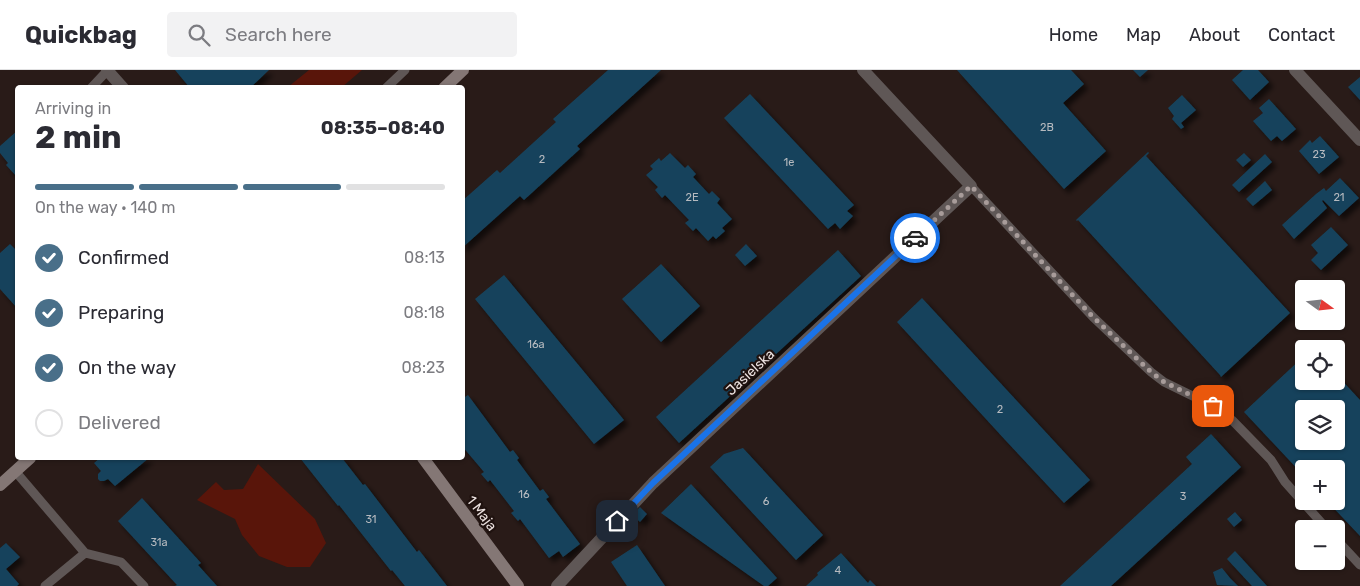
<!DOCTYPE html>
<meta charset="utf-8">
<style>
body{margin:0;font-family:Rubik,sans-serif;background:#f2f2f3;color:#2b2b33;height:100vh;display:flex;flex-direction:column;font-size:19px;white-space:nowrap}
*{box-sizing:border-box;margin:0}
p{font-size:16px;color:#7c7c81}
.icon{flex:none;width:28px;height:28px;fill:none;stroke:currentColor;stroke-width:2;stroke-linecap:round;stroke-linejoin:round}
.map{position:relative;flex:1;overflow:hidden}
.drawer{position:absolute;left:15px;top:15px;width:450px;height:375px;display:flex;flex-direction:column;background:#fff;border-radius:5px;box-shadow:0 1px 4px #0004}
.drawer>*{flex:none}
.needle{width:32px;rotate:105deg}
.buttons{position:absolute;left:1295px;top:210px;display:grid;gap:10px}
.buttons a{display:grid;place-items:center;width:50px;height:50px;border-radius:5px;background:#fff;box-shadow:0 1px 4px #0004;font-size:25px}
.pin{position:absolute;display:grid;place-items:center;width:42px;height:42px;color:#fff;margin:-21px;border-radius:10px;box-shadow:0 2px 8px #0006}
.courier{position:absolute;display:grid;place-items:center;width:50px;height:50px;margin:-25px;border:4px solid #1a73e8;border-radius:50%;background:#fff;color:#222;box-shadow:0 1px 6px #0007}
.headline em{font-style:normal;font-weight:700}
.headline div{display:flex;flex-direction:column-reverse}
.headline{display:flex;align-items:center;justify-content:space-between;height:85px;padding:0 20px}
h1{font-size:32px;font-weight:700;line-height:38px}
.bar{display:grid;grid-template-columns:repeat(4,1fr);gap:8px 5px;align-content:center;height:60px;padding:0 20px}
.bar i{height:6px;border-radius:4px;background:#e1e1e2}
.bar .selected{background:#496f89}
.bar p{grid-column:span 4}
ol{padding:0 20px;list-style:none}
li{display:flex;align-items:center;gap:15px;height:55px}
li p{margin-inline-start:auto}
li .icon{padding:5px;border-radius:50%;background:#496f89;color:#fff;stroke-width:4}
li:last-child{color:#7c7c81}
li i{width:28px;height:28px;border:2px solid #e1e1e2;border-radius:50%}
header{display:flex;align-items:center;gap:30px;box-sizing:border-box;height:70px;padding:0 25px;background:#fff;border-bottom:1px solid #e1e1e2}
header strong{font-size:24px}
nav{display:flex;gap:28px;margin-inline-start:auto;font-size:18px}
.search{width:350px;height:45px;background:#f2f2f3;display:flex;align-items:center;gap:12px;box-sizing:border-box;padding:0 18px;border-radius:5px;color:#7c7c81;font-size:19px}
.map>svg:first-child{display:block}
.green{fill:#59150a}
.building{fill:#16435c;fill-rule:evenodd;filter:url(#shadow)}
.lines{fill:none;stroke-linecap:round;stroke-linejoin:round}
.lane{stroke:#5f5756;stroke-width:9}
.street{stroke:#5f5756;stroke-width:12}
.secondary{stroke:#847775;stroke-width:12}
.done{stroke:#a89c9a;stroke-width:5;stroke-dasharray:0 9}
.route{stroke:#1a73e8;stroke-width:6}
.labels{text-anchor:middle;stroke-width:4.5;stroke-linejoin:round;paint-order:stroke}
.number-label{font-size:11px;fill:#b6babf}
.street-label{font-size:14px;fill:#ece2e0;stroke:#1f120f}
</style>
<header>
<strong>Quickbag</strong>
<div class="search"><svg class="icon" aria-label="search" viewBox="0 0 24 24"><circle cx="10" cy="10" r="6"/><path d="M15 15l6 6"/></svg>Search here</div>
<nav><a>Home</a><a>Map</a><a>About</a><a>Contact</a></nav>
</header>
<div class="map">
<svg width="1360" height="516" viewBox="0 0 1360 516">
<defs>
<filter id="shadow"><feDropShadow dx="4.5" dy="4.5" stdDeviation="2.5" flood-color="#0009"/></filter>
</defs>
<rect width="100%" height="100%" fill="#291b18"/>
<!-- green -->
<path class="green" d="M309,0H362L342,17H288Z
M258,394L315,449L326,473L310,497H287L259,486L242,465L235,449L197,430L216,412L224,420L243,419Z"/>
<!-- building -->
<path class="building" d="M175,0H269L250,18H190Z
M608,0H661L577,76L580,79L524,130L520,126L462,178V131L497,100L500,103L556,52L553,49Z
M957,0H1071L1084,14L1063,33L1106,81L1064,119Z
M1133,0H1148L1140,7Z
M1243,0H1258L1269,12L1250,30L1232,10Z
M1360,7V30L1348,17Z
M750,24L854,135L847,141L853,146L840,159L835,153L828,159L724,48Z
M1182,25L1196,40L1181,53L1184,57L1181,59L1172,49L1174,46L1168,38Z
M1269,29L1296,59L1282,71L1277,66L1271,71L1253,51L1263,43L1259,38Z
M18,60V108L6,95L8,93L0,83V76Z
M1320,66L1339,87L1319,104L1299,81L1310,70L1312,73Z
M1148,82L1149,83L1146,86L1290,243L1221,307L1220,305L1078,150L1077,151L1076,150Z
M670,83L685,98L688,95L696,104L693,107L709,124L712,121L720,129L717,133L732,149L722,158L725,161L716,169L713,166L708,171L696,158L693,161L685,153L689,150L665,125L662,128L655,120L658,117L646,105L653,99L650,96L659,88L661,91Z
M1244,83L1251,90L1243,97L1236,90Z
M1265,84L1272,92L1239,122L1232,115Z
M1340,108L1359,128L1339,146L1323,130L1322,131L1327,138L1294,169L1282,155L1316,124L1324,118L1326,121Z
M1265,111L1272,120L1253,136L1246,129Z
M1331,157L1348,175L1321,200L1311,190L1318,183L1311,175Z
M10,174L18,182V239L0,219V183Z
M746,174L757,186L745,196L735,185Z
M838,180L861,206L679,373L656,347Z
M661,194L700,236L661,272L622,229Z
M504,205L624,350L594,374L475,229Z
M922,228L1090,410L1064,433L1007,372L897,252Z
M1304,286V311H1336V304L1360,330V466L1327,431H1336V399H1304V406L1244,342ZM1304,339H1336V371H1304Z
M462,324L465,327L468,325L510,382L513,380L519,388L517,390L540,421L543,419L549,427L546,429L580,474L563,487L559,481L549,488L520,449L518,451L511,443L514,441L490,410L488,412L481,404L484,402L462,376Z
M1211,364L1241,397L1111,516H1060L1192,394L1186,387Z
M743,378L823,465L796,490L710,397L724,384Z
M100,388H149L115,416L108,409L104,411H100L98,409V404L101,401L94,393Z
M300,388H342L363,415L365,414L417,482L419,480L447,516H405L392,500L391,501L339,435L338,436Z
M691,414L777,508L768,516H764L661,443Z
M142,428L201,493L198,495L217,516H175L177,515L118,451Z
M640,437L647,444L640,452L632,445Z
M1235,442L1242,450L1234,457L1227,449Z
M6,473L20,487L6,499L19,514L17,516H0V478Z
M637,475L665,516H627L611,492Z
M1235,481L1267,516H1252L1227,489Z
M841,483L868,513L870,510L876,516H806L818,505L817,503Z
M1222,498L1230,508L1238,516L1217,515L1213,502Z"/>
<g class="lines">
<!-- lane -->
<path class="lane" d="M91,18L108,0
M386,18L405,0
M971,116L1093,247L1151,302L1164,312L1213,336L1232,350L1271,390L1285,412L1327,459
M15,401L85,483L121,492L144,516
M1336,469L1360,495
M45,516L85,483"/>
<!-- street -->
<path class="street" d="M107,0L123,18
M1295,0L1360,70
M557,516L653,413L971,116L863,0"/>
<!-- secondary -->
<path class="secondary" d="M444,18L463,0
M423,388L518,516
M0,415L30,388"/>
</g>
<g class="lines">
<!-- done -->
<path class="done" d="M915,168L971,116L1093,247L1151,302L1164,312L1213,336"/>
<!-- route -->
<path class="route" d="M617,451L653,413L915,168"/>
</g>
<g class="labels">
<!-- number labels -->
<g class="number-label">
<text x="1047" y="61">2B</text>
<text x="1319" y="88">23</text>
<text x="542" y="93">2</text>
<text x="789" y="96">1e</text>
<text x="692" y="131">2E</text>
<text x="1339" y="131">21</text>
<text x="536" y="278">16a</text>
<text x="1000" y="343">2</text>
<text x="524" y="428">16</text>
<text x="1183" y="430">3</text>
<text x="766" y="435">6</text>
<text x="371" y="453">31</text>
<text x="159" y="476">31a</text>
<text x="838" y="504">4</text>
</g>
<!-- street labels -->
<g class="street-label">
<text transform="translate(750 302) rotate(-43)" y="5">Jasielska</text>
<text transform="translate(482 443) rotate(53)" y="5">1 Maja</text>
</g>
</g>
</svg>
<div class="buttons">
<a><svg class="needle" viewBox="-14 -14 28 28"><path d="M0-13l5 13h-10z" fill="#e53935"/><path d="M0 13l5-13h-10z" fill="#7c7c81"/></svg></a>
<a><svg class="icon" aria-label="locate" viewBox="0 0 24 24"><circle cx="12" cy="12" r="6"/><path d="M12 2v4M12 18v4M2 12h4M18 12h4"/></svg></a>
<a><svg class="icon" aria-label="layers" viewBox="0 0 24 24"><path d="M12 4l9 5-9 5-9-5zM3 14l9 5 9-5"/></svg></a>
<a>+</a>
<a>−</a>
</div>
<div class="pin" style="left:1213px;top:336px;background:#ea580c"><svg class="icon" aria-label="bag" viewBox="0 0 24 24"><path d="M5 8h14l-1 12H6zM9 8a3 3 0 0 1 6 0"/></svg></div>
<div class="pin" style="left:617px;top:451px;background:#1f2937"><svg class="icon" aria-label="home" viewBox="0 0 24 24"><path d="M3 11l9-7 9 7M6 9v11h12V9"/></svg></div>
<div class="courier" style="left:915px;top:168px"><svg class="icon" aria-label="car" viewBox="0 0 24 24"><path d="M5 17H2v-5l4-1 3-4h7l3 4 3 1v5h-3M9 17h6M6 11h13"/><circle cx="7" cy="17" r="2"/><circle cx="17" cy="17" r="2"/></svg></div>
<section class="drawer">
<div class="headline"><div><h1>2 min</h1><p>Arriving in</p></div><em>08:35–08:40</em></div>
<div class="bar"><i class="selected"></i><i class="selected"></i><i class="selected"></i><i></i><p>On the way · 140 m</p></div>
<ol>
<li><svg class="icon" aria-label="check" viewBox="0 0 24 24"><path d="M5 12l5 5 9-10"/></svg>Confirmed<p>08:13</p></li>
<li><svg class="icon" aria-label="check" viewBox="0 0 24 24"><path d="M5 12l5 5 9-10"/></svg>Preparing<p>08:18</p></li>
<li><svg class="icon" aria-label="check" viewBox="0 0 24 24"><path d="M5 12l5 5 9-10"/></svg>On the way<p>08:23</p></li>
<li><i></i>Delivered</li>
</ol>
</section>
</div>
